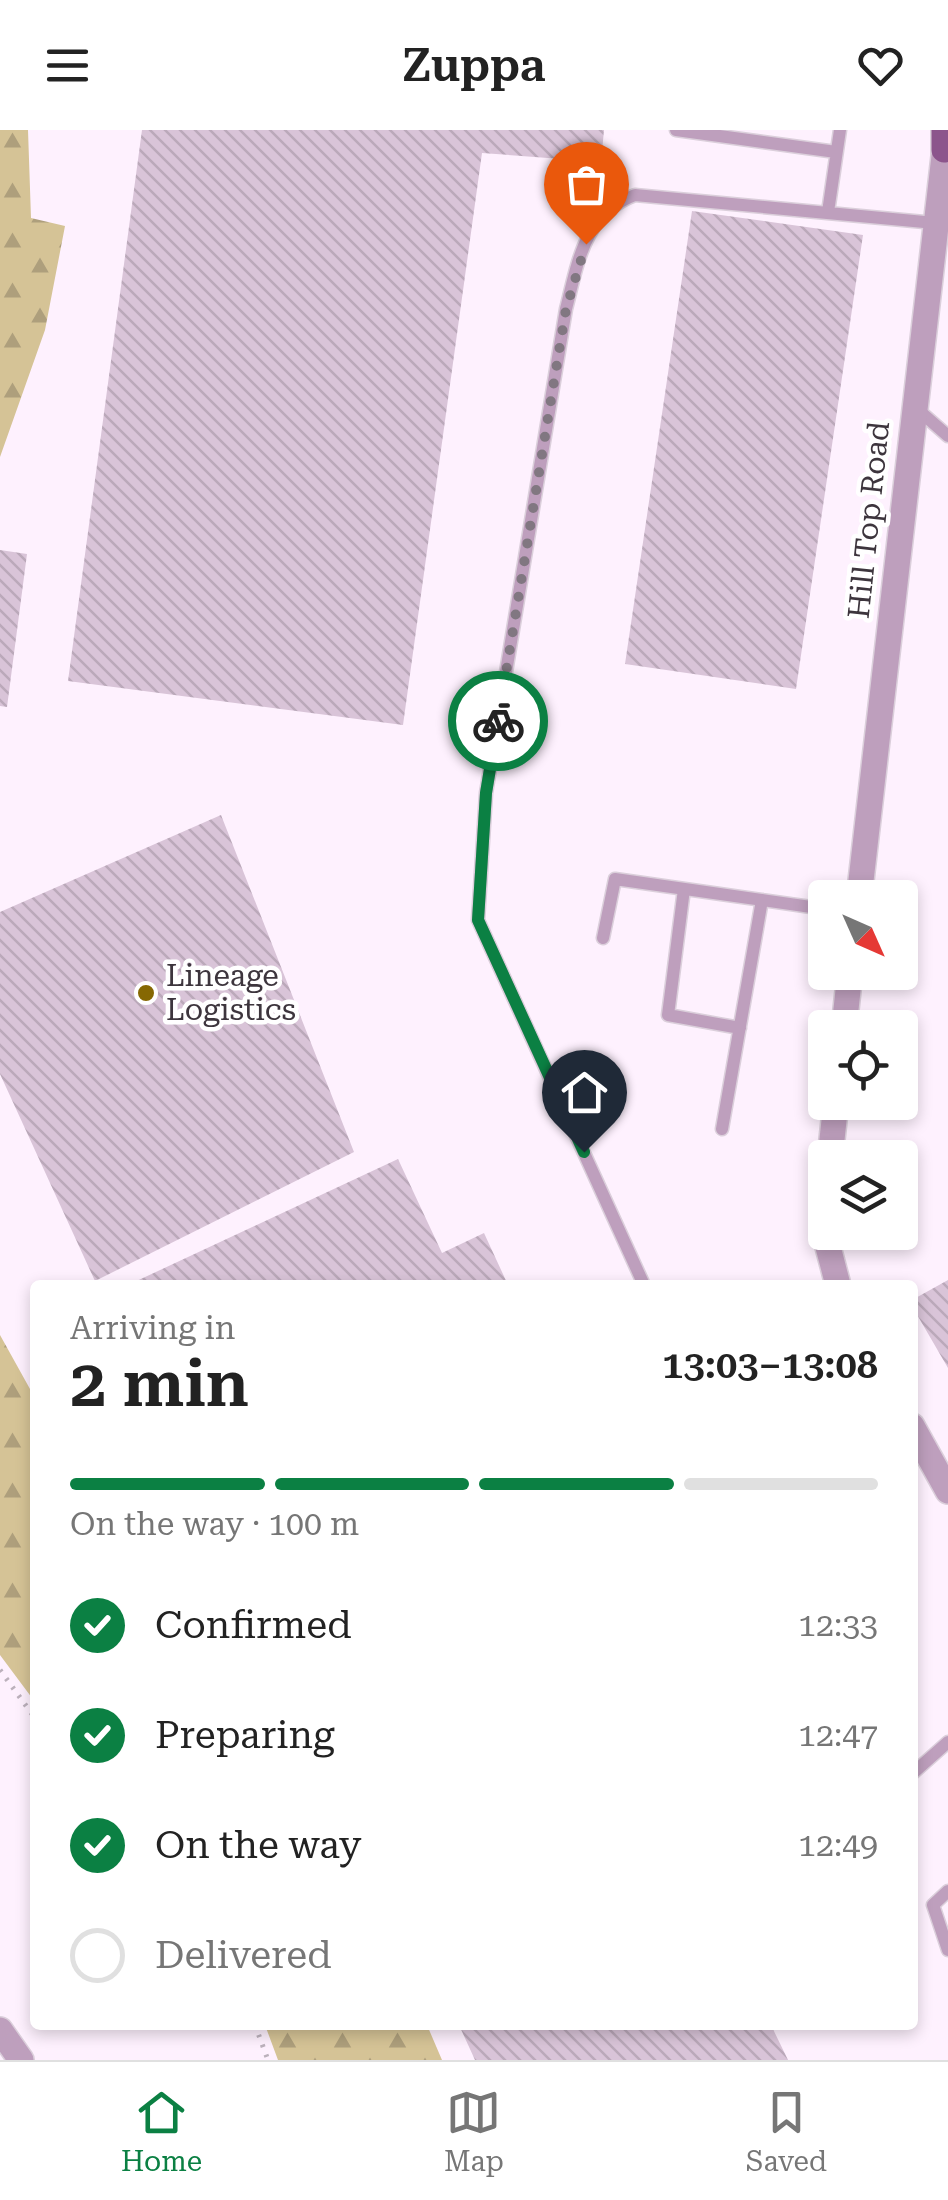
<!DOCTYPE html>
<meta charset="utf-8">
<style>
body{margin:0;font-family:"Roboto Serif",serif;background:#f6f6f6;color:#222;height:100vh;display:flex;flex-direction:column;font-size:38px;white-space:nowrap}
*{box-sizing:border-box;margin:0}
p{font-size:32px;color:#767676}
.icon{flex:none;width:55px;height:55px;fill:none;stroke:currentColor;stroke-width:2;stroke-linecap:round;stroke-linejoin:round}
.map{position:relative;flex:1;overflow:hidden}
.sheet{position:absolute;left:30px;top:1150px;width:888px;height:750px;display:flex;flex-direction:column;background:#fff;border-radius:10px;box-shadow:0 5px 15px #0003}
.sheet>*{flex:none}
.needle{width:65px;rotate:135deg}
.tools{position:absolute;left:808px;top:750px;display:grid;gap:20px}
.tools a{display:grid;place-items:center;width:110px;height:110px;border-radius:10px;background:#fff;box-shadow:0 5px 15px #0003;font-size:50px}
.pin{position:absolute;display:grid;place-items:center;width:85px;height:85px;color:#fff;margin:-102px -42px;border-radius:50% 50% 50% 0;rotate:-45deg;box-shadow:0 0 10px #0007}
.pin .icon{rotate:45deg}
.courier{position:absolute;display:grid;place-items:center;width:100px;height:100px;margin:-50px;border:8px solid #0b8043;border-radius:50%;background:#fff;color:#222;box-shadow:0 2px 12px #0007}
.head em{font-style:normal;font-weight:600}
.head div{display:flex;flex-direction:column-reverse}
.head{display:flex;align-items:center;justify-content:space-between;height:170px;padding:0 40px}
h1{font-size:65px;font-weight:600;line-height:75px}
.bar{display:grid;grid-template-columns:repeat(4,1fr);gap:15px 10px;align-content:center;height:120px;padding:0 40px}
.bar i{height:12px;border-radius:8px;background:#e0e0e0}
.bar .active{background:#0b8043}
.bar p{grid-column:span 4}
ol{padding:0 40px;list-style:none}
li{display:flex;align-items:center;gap:30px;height:110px}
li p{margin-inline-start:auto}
li .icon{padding:10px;border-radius:50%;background:#0b8043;color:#fff;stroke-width:4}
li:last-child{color:#767676}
li i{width:55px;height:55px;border:5px solid #e0e0e0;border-radius:50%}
header{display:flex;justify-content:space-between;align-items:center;height:130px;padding:0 40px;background:#fff;font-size:45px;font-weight:600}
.tabs{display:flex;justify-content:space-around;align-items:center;height:140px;border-top:2px solid #e0e0e0;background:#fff;font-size:28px;color:#767676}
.tabs a{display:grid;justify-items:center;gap:5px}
.tabs .active{color:#0b8043}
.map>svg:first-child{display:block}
.forest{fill:url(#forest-firs)}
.building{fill:url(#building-back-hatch)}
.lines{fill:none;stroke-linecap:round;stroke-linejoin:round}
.lane-casing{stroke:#dbcfdb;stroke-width:15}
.street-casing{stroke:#dbcfdb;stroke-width:28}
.primary-casing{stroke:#dbcfdb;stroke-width:28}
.path{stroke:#bcb1bc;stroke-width:5;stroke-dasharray:2.5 8;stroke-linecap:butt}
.lane{stroke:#be9fbd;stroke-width:12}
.street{stroke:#be9fbd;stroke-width:25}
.primary{stroke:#8c558c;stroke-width:25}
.done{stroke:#817781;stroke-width:10;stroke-dasharray:0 18}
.route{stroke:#0b8043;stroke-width:12}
.poi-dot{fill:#866803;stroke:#fff;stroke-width:4}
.labels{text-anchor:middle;stroke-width:9;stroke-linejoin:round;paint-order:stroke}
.street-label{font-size:30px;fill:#3d353d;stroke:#fff}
.poi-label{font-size:30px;fill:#3d353d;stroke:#fff;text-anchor:start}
</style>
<header><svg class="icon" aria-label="menu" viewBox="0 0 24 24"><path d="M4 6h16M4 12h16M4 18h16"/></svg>Zuppa<svg class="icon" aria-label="heart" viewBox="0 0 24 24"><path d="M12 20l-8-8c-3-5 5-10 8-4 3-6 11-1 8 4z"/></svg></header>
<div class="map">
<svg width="948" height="1930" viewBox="0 0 948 1930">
<defs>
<pattern id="forest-firs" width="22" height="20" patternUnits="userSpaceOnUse" patternTransform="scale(2.5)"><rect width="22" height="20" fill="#d5c396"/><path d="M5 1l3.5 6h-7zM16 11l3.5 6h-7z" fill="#ae9f7c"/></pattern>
<pattern id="building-back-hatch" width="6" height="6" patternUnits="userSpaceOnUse" patternTransform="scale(2.5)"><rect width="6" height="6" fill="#d9c4d8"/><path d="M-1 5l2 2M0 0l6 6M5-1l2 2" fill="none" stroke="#bba9ba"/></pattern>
</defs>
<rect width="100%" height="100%" fill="#fef1fe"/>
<!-- forest -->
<path class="forest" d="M0,0H28L31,88L65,96L45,200L0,327Z
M0,1205L35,1268V1572L0,1525Z
M265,1895H427L442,1930H278Z"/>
<!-- building -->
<path class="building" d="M142,0H604L601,32L482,23L403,595L68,551Z
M692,81L863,105L796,559L625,534Z
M0,420L27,424L7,577L0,576Z
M221,685L354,1022L95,1151L0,944V782Z
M398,1029L442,1123L484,1103L508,1155H128Z
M948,1150V1238L912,1176V1170Z
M459,1895H771L788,1930H475Z"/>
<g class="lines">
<defs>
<path id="lane" d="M676,0L836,22
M828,82L840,0
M916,278L948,306
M684,759L668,885L740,898
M603,808L615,749L825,779
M722,999L762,770
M644,1155L478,790L486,663L566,179C578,132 584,84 635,65L935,93
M912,1644L948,1612
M948,1761L933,1775L948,1820"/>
<path id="street" d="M859,768L947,0
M844,898L850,842
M830,1028L836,972
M825,1068L822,1094L838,1155
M912,1296L948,1361
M0,1900L21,1930"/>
<path id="primary" d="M944,20V0"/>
</defs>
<!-- lane casing -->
<use href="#lane" class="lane-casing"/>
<!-- street casing -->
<use href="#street" class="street-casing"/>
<!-- primary casing -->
<use href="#primary" class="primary-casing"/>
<!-- path -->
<path class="path" d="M0,1540L35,1588
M255,1895L268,1930"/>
<!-- lane -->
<use href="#lane" class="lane"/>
<!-- street -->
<use href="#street" class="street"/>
<!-- primary -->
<use href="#primary" class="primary"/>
</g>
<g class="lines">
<!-- done -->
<path class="done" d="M498,591L566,179L586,114"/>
<!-- route -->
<path class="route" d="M498,591L486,663L478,790L584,1022"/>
</g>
<!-- markers -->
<circle class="poi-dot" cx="146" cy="863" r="10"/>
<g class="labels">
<!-- street labels -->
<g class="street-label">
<text transform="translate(869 390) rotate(-84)" y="10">Hill Top Road</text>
</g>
<!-- poi labels -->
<g class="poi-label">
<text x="166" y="856">Lineage<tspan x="166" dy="34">Logistics</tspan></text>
</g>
</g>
</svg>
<div class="tools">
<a><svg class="needle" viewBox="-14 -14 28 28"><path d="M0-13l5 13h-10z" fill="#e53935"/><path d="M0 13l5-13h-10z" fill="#767676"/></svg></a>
<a><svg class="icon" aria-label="locate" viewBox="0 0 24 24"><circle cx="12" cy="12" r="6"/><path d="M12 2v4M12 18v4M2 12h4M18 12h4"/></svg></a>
<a><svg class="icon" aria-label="layers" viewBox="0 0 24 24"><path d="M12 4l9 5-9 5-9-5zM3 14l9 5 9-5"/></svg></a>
</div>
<div class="pin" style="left:586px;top:114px;background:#ea580c"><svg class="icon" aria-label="bag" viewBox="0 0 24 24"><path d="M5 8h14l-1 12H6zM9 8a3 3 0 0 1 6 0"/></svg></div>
<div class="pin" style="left:584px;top:1022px;background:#1f2937"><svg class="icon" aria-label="home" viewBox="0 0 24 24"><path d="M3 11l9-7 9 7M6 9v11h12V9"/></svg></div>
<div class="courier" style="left:498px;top:591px"><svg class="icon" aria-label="bike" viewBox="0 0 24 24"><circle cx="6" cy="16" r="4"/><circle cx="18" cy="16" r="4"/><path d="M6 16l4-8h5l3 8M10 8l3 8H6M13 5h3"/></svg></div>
<section class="sheet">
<div class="head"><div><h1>2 min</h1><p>Arriving in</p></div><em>13:03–13:08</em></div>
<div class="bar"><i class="active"></i><i class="active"></i><i class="active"></i><i></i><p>On the way · 100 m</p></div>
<ol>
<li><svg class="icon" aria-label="check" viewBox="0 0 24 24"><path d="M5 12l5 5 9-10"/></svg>Confirmed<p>12:33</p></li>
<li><svg class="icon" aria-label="check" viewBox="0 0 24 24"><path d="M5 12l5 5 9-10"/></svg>Preparing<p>12:47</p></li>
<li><svg class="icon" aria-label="check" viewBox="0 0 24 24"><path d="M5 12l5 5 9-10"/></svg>On the way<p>12:49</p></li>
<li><i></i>Delivered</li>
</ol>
</section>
</div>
<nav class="tabs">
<a class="active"><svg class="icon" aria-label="home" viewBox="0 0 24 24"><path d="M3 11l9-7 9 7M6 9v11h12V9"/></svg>Home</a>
<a><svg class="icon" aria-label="map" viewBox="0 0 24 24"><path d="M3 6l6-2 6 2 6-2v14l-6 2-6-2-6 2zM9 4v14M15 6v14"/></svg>Map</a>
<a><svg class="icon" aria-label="saved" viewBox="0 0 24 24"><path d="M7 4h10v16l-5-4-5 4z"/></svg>Saved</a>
</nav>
